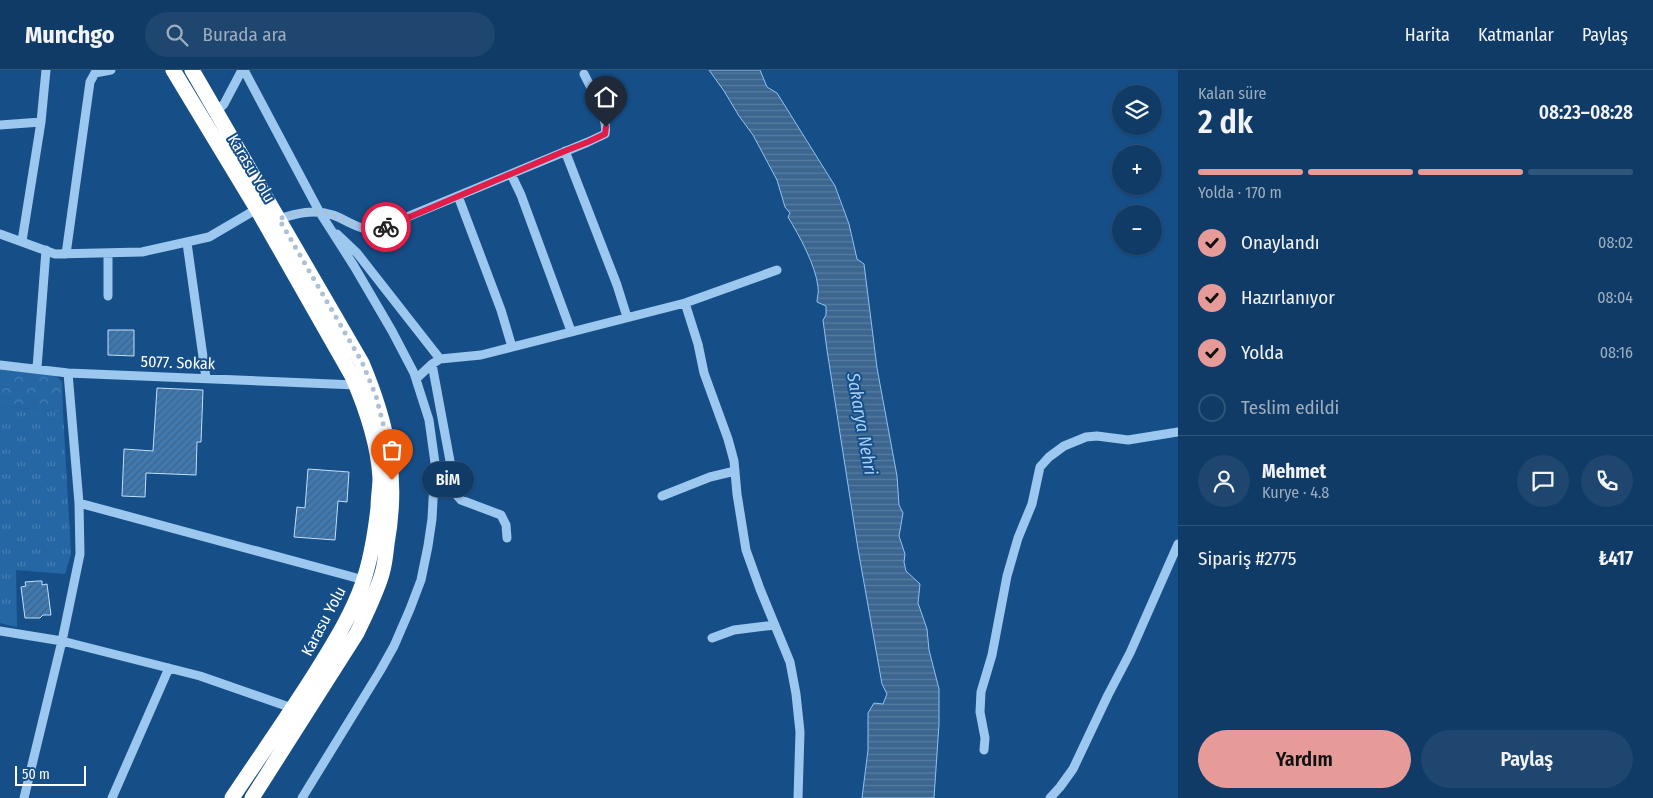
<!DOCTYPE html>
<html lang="tr">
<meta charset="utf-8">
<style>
body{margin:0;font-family:"Fira Sans Condensed",sans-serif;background:#1e466f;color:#f1f3f6;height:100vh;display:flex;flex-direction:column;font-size:19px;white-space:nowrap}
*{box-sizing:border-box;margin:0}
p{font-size:16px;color:#9cadbf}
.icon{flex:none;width:28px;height:28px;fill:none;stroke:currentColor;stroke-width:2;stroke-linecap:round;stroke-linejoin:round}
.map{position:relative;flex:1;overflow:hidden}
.panel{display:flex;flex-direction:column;background:#103b66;width:475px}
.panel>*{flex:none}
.fabs{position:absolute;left:1112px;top:15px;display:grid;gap:10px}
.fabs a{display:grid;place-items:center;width:50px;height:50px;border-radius:50%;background:#103b66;box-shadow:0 1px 4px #0004,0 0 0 1px #30557a;font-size:25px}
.scale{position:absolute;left:15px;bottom:12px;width:71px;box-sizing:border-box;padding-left:5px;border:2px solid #fff;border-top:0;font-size:14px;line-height:18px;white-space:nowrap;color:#fff;-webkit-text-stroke:4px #164f88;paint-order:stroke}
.pin{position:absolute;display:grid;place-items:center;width:42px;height:42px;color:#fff;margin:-51px -21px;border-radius:50% 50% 50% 0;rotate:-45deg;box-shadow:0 0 5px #0007}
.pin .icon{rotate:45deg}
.courier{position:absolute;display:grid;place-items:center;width:50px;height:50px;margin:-25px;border:4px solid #e11d48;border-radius:50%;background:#fff;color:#222;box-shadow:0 1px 6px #0007}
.bubble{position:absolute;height:35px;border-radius:18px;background:#103b66;box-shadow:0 1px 4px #0004,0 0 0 1px #30557a;font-size:16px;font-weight:600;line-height:35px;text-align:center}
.headline em{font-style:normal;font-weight:600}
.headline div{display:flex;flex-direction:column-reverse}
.headline{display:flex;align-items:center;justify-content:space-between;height:85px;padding:0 20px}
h1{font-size:32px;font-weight:600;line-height:38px}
.bar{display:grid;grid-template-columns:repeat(4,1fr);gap:8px 5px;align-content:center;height:60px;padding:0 20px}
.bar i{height:6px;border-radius:4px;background:#30557a}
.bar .active{background:#e69b98}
.bar p{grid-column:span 4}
.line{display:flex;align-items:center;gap:12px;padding:0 20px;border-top:1px solid #30557a}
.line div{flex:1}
.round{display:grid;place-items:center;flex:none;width:52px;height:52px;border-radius:26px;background:#1e466f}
ol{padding:0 20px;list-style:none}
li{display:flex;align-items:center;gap:15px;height:55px}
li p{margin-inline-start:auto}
li .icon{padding:5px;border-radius:50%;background:#e69b98;color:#111;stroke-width:4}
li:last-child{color:#9cadbf}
li i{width:28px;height:28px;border:2px solid #30557a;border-radius:50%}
.action{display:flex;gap:10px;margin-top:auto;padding:10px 20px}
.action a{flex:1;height:58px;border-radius:30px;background:#e69b98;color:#111;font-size:20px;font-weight:600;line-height:58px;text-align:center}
.action a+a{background:#1e466f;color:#f1f3f6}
header{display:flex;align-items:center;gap:30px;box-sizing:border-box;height:70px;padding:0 25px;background:#103b66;border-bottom:1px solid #30557a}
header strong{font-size:24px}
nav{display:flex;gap:28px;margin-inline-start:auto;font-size:18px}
.search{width:350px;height:45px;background:#1e466f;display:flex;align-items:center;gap:12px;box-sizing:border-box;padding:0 18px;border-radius:28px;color:#9cadbf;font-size:19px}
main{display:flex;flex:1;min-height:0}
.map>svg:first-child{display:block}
.grass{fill:url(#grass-tufts)}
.park{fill:url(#park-crowns)}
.water{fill:url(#water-rules);stroke:#8ec3f1}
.building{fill:url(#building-hatch);stroke:#c2dffa}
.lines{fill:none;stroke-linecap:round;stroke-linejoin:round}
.minor{stroke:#9cc7ee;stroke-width:9}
.highway{stroke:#fff;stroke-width:15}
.done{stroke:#adc1d5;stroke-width:5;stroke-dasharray:0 9}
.route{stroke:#e11d48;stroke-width:6}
.labels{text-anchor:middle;stroke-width:4;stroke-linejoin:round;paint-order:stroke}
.street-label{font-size:16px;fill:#fff;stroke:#164f88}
.water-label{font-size:18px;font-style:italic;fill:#a8d0f6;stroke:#164f88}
</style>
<header>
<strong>Munchgo</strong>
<div class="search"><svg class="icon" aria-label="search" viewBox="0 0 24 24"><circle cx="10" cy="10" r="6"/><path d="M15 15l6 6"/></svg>Burada ara</div>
<nav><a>Harita</a><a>Katmanlar</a><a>Paylaş</a></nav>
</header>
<main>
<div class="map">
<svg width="1178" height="728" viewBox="0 0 1178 728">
<defs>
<pattern id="grass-tufts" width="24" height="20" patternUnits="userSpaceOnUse" patternTransform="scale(1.25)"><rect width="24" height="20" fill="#2567a5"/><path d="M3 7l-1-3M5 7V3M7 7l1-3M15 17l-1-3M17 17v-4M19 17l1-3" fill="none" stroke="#467eb2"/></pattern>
<pattern id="park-crowns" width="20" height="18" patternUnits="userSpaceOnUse" patternTransform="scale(1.25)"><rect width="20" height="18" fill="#2567a5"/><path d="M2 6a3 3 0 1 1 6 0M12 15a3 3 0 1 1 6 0" fill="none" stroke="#467eb2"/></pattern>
<pattern id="water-rules" width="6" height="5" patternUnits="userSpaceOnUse" patternTransform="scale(1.25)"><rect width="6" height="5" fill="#3c6690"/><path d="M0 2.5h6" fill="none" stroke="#597da1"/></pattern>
<pattern id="building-hatch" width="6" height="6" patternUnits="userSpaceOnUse" patternTransform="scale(1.25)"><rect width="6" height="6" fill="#3e79b2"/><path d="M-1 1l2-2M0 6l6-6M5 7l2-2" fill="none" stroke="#45627f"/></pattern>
</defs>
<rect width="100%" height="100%" fill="#164f88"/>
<!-- grass -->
<path class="grass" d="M0,336L63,342L71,484L65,504L16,500L17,557L0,553Z"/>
<!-- park -->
<path class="park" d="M0,299L55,305L62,312L63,342L0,336Z"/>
<!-- water -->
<path class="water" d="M709,0H760L767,17L777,23L835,116L849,154L857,189L864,194L877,298L897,406L899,435L903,443L899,466L905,484L904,492L906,501L920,514L918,533L927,559L929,580L939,619V654L934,728H862L868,680V643L874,633L883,634L887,624L882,614L858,479L827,280L823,250L826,245V236L817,232C817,227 819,222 818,217C816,196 799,165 788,147L790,143L785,137L777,110L753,65L739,46L724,21Z"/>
<!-- building -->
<path class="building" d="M108,260H134V286L108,285Z
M157,318L203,320L201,372H197L196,405L146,403L145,427L122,426L124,379L153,381Z
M308,399L349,402L347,432L338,431L335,470L294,467L297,437L305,438Z
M38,511H42V515L47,514L51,545H43L40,548H25L21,517L26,516L25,512Z"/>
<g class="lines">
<!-- minor -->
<path class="minor" d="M244,0L319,141L354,196L392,261L414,303L429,350L435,393L432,449L428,476L421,510L410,539L394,576L380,601L302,728
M216,42L224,34L242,0
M0,55L41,52
M565,81L617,215L627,247
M511,104L521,125L571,261
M458,126L501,240L512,277
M279,149C297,143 314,139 333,145C349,151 361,162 378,159L588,72L605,64C609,49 591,18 584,4
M0,164L55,184L142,182L209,167L257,139
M337,164L357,183L440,289
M22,171L41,52L46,0
M187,173L206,308
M108,183V226
M66,184L90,12L95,3L111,0
M685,233L777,200
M432,294L450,391L455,423L461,430L501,445L506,455L507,468
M0,295L68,303L356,315
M37,298L46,180
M417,308L432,294L440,289L481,285L685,233L698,274L704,303L728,369L734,391L737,424L746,480L760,519L790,592L796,624L800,662L798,728
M662,426L710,407L735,401
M79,433L364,510
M0,561L62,571L200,606L292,638
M712,568L734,560L775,555
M984,680L985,668L980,642L981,622L992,585L1007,506L1018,468L1032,434L1040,397L1049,387L1064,376L1086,367L1097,366L1128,370L1178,362
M24,728L62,571L80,484L79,433L68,303
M112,728L169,598
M1050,728L1060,717L1073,699L1108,625L1130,583L1178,474"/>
<!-- highway -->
<path class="highway" d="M173,0L257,139L352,306C366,338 378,372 380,408C380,417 378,428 378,438C375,464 371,490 362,515C351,546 333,574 316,602C289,645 260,686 232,728
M192,0L362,293C388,355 399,407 387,474C386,484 385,494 382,504C376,524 366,544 357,563L252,728"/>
</g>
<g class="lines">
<!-- done -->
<path class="done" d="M386,157C360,165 345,146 320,142C306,139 292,144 279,149L362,292L376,326L389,377L392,410"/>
<!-- route -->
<path class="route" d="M386,157L565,81L588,72L605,64L606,57"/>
</g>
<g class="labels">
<!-- street labels -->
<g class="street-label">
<text transform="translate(252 98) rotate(59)" y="6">Karasu Yolu</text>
<text transform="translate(178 292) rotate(2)" y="6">5077. Sokak</text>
<text transform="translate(323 551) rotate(-62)" y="6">Karasu Yolu</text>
</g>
<!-- water labels -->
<g class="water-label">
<text transform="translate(862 354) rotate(80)" y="6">Sakarya Nehri</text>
</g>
</g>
</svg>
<div class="fabs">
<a><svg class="icon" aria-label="layers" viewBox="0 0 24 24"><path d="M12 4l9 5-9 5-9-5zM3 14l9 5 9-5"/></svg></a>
<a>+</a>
<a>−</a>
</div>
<div class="scale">50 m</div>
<div class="pin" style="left:392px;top:410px;background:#ea580c"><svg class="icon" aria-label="bag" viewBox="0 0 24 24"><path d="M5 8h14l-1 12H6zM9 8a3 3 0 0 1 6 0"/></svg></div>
<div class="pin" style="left:606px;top:57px;background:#1f2937"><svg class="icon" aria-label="home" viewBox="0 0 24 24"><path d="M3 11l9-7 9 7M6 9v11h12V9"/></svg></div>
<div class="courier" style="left:386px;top:157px"><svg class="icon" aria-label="bike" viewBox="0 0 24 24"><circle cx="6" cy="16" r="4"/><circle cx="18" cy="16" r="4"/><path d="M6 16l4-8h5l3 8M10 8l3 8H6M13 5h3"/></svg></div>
<div class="bubble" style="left:422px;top:392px;width:52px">BİM</div>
</div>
<section class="panel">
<div class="headline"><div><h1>2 dk</h1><p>Kalan süre</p></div><em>08:23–08:28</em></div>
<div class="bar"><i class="active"></i><i class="active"></i><i class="active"></i><i></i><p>Yolda · 170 m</p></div>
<ol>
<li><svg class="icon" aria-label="check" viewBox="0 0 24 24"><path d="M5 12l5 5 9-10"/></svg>Onaylandı<p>08:02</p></li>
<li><svg class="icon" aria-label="check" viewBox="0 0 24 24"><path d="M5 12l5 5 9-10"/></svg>Hazırlanıyor<p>08:04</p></li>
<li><svg class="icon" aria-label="check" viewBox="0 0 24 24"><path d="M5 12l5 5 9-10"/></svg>Yolda<p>08:16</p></li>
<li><i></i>Teslim edildi</li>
</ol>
<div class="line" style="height:90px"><a class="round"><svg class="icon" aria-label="person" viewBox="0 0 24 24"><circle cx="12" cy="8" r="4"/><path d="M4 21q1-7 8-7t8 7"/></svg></a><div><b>Mehmet</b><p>Kurye · 4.8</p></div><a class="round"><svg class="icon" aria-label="chat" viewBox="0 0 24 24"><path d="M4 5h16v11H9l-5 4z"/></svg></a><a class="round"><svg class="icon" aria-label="phone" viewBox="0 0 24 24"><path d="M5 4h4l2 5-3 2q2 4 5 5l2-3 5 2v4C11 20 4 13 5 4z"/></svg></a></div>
<div class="line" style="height:65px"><div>Sipariş #2775</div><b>₺417</b></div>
<div class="action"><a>Yardım</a><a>Paylaş</a></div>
</section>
</main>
